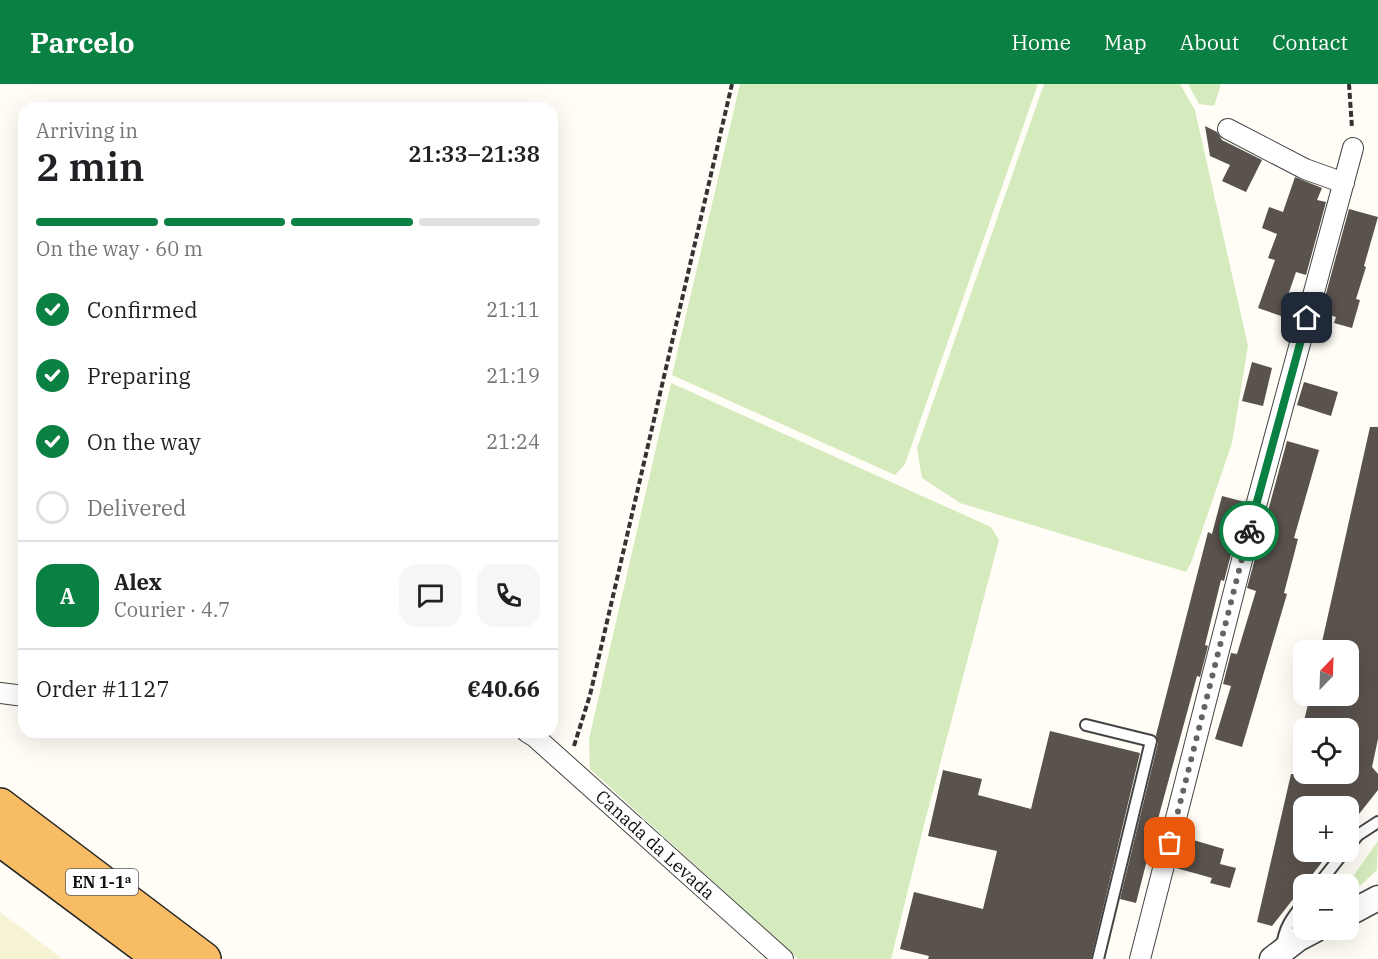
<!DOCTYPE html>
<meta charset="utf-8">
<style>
body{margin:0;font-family:"IBM Plex Serif",serif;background:#f6f6f6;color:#202124;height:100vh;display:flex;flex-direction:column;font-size:22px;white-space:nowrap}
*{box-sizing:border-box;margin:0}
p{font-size:20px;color:#757577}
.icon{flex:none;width:33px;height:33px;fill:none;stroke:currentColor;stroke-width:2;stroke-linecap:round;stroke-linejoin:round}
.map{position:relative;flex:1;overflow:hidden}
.drawer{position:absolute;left:18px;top:18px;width:540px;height:636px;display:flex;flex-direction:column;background:#fff;border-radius:18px;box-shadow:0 6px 24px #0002}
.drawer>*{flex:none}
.needle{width:39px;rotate:23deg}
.controls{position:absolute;left:1293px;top:556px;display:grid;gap:12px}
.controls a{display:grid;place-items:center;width:66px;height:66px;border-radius:12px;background:#fff;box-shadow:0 6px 24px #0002;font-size:30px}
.pin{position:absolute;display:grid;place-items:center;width:51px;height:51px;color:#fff;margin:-26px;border-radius:12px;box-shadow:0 3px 9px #0006}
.courier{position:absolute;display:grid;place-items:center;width:60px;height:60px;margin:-30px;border:4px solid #0b8043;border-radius:50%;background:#fff;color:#222;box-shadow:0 2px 8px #0007}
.overview em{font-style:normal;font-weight:600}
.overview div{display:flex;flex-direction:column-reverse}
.overview{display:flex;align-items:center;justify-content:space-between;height:102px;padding:0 18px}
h1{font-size:39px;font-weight:600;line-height:45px}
.bar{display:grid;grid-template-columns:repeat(4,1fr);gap:9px 6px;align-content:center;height:72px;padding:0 18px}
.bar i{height:8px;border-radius:4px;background:#e0e0e0}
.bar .active{background:#0b8043}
.bar p{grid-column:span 4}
.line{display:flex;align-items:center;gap:15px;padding:0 18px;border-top:2px solid #e0e0e0}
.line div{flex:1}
.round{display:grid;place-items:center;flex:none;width:63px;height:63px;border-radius:18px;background:#f6f6f6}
ol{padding:0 18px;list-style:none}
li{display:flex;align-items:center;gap:18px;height:66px}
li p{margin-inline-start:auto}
li .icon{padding:6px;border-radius:50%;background:#0b8043;color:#fff;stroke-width:4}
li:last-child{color:#757577}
li i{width:33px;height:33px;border:3px solid #e0e0e0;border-radius:50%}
header{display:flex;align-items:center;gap:36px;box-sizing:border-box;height:84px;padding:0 30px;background:#0b8043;color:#fff}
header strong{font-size:28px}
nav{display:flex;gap:33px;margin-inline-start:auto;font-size:21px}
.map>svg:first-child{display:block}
.farmland{fill:#f6f3d4}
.green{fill:#d5ebbd}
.building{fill:#5a524d}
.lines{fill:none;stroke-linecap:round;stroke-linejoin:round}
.service-casing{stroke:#444;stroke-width:14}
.minor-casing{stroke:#444;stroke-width:22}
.tertiary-casing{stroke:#444;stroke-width:27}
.trunk-casing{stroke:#222;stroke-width:36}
.path{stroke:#333;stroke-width:4;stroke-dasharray:6 3;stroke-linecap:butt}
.service{stroke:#fff;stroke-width:10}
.minor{stroke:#fff;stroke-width:20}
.tertiary{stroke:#fff;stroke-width:24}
.trunk{stroke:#f7bc64;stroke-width:33}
.done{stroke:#646461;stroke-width:6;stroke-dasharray:0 10.8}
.route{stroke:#0b8043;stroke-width:8}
.labels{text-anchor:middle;stroke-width:6;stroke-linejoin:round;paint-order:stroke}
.shield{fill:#fff;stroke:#585858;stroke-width:1.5}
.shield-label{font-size:16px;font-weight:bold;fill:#111}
.street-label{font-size:18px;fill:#111;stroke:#fff}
</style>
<header>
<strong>Parcelo</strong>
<nav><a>Home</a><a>Map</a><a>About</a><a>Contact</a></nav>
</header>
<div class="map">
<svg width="1378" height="875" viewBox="0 0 1378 875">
<rect width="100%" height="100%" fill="#fffdf5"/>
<!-- farmland -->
<path class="farmland" d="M0,828L63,875H0Z"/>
<!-- green -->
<path class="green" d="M740,0H1038L905,380L895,391L672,291Z
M1044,0H1180L1195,26L1248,262L1232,359L1191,479L1186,488L960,419L922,394L917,364Z
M1188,0H1221L1214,22L1199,20Z
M671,299L991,443L999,456L925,737L891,875H798L590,685L589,655Z
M1378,757L1377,786L1349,812L1347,801Z"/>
<!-- building -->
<path class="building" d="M1205,42L1217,48L1222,56L1262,76L1246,108L1222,97L1230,81L1210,72Z
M1295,93L1322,104L1317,116L1326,118L1306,191L1296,188L1281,232L1258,224L1275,176L1268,174L1277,150L1262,144L1269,123L1283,128Z
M1349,125L1378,133L1364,182L1366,183L1356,215L1360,216L1352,244L1334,239L1336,233L1321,228Z
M1252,278L1272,284L1263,322L1242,317Z
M1304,298L1338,308L1331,332L1297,321Z
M1370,343H1378V655L1372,683L1378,690V706L1348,744V723H1304V768H1330L1272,842L1257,838L1291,690H1348V645H1302L1310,612H1348V567H1320Z
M1287,357L1319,366L1294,454L1298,455L1284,509L1287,510L1242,663L1215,655L1231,602L1223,600L1231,569L1237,570L1256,507L1247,504Z
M1222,412L1245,418L1224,497L1221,496L1205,561L1208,562L1200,593L1197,592L1155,746L1160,747L1153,778L1147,776L1136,819L1120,815L1158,659L1156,651L1208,448L1212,450Z
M1050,647L1140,669L1091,875H928L929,872L900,865L914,808L983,825L997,767L928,752L943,686L982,695L978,711L1031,725Z
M1183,753L1224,765L1220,780L1236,784L1230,804L1210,799L1212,794L1176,784Z"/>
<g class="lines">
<defs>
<path id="service" d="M1086,641L1151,657L1098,875
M1348,763L1358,751L1378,738
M1318,801L1344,768
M1282,863C1284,844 1292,833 1304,819"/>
<path id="minor" d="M1228,45L1305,85L1344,99
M0,609L24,612
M527,648L535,653L783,875
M1140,875L1253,433L1353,64"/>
<path id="tertiary" d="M1348,830L1378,814
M1272,875L1298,855L1315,846"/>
<path id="trunk" d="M0,721L204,875
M0,755L161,875"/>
</defs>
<!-- service casing -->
<use href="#service" class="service-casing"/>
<!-- minor casing -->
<use href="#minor" class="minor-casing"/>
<!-- tertiary casing -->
<use href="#tertiary" class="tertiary-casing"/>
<!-- trunk casing -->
<use href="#trunk" class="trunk-casing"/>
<!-- path -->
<path class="path" d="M1349,0L1352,44
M574,662L590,611L732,0"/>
<!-- service -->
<use href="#service" class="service"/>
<!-- minor -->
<use href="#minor" class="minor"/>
<!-- tertiary -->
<use href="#tertiary" class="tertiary"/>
<!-- trunk -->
<use href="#trunk" class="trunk"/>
</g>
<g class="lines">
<!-- done -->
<path class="done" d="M1170,759L1249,447"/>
<!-- route -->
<path class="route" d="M1249,447L1307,234"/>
</g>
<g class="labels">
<!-- shield labels -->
<rect class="shield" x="66" y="785" width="72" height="26" rx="4.5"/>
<g class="shield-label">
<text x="102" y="804">EN 1-1ª</text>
</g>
<!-- street labels -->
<g class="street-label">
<text transform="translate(655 761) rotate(42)" y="6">Canada da Levada</text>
</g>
</g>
</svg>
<div class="controls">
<a><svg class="needle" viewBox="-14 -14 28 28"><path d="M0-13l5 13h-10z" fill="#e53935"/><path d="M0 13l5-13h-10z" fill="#757577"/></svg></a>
<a><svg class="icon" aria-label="locate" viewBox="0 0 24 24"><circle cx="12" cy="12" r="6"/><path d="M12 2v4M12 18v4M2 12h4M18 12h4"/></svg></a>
<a>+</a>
<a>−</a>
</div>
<div class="pin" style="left:1170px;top:759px;background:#ea580c"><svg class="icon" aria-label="bag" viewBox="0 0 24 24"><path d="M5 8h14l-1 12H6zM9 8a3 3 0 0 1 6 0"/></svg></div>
<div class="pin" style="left:1307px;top:234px;background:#1f2937"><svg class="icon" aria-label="home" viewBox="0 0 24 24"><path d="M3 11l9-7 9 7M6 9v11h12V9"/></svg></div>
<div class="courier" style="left:1249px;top:447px"><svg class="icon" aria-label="bike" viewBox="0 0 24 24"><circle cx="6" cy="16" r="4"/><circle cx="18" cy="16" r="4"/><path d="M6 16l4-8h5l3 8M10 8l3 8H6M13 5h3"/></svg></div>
<section class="drawer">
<div class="overview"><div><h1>2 min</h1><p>Arriving in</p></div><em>21:33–21:38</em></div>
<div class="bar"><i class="active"></i><i class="active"></i><i class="active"></i><i></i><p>On the way · 60 m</p></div>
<ol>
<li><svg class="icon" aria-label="check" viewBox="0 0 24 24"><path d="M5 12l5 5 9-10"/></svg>Confirmed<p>21:11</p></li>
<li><svg class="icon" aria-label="check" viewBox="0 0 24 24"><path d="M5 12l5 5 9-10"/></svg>Preparing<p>21:19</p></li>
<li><svg class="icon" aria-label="check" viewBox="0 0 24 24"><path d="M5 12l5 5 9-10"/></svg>On the way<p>21:24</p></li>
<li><i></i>Delivered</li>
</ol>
<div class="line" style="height:108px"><b class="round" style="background:#0b8043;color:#fff">A</b><div><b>Alex</b><p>Courier · 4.7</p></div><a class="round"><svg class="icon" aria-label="chat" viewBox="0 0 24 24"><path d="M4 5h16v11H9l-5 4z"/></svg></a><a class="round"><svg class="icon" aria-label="phone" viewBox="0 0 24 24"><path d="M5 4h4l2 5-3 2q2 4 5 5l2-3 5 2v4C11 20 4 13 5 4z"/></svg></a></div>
<div class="line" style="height:78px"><div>Order #1127</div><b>€40.66</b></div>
</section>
</div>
